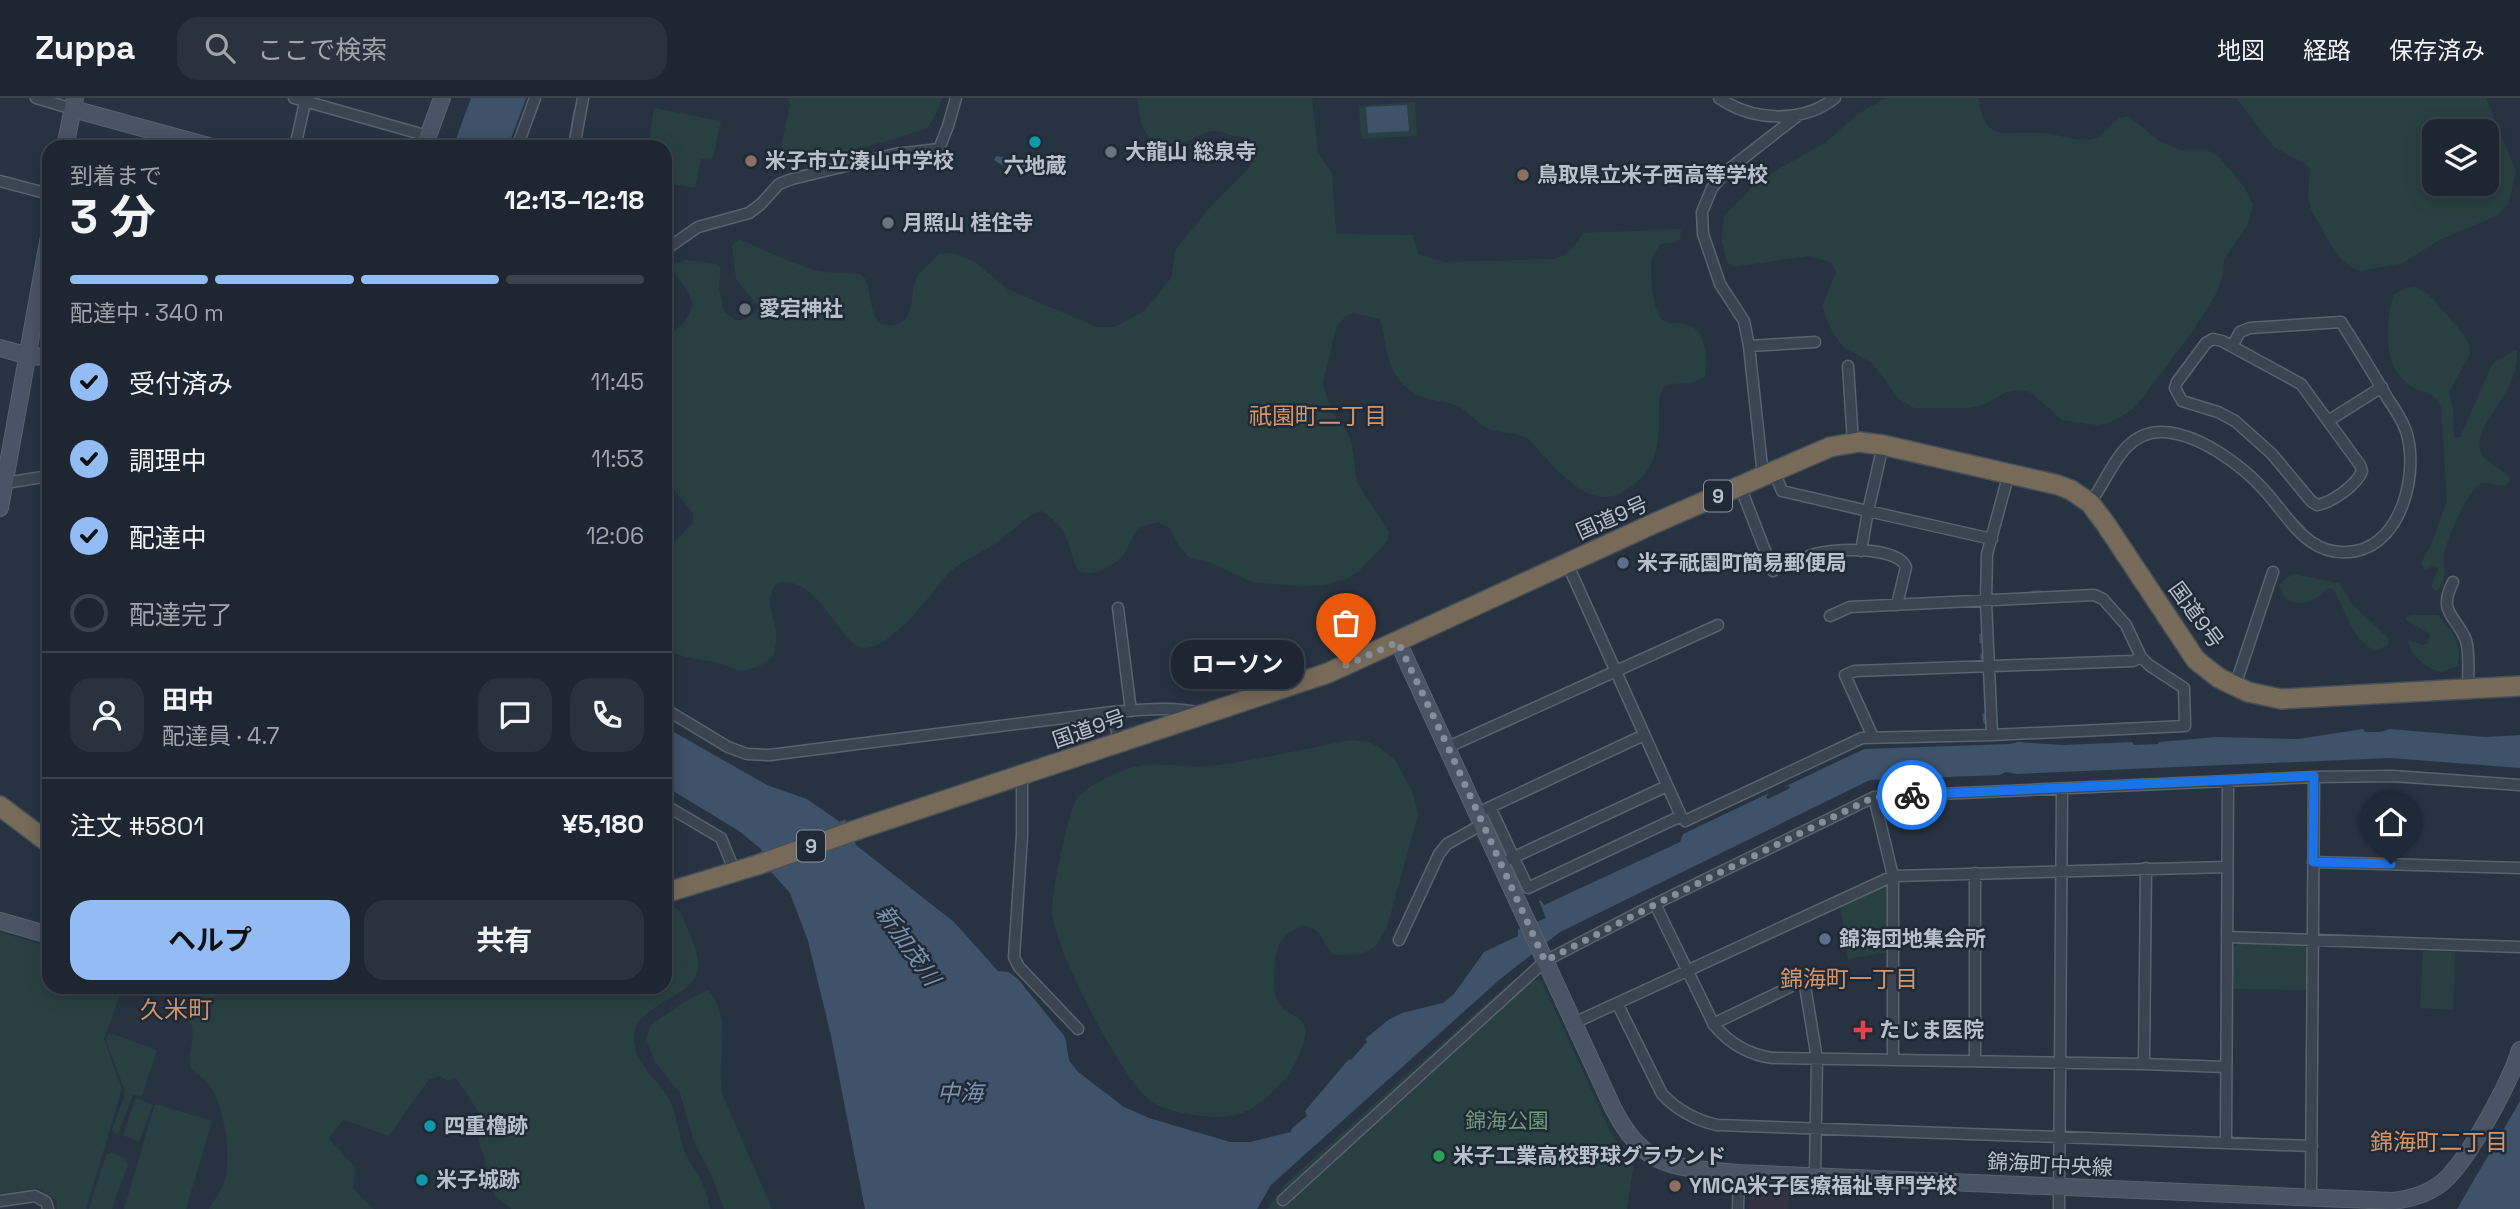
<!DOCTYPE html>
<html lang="ja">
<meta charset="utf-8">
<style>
body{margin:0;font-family:"Space Grotesk","Noto Sans JP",sans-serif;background:#2a323d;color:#f1f3f6;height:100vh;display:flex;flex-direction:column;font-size:26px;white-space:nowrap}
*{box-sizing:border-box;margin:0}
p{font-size:23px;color:#a0a5ab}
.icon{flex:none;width:38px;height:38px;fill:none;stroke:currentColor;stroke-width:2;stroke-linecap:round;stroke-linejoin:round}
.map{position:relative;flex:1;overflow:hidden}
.drawer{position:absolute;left:42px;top:42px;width:630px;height:854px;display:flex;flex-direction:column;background:#1d2631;border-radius:21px;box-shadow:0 4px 18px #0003,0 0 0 2px #3b434d}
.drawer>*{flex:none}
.controls{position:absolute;left:2422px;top:21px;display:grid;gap:14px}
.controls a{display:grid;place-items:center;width:77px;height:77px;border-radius:14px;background:#1d2631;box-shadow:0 4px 18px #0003,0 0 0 2px #3b434d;font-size:35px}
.pin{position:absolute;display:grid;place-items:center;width:60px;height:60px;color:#fff;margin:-72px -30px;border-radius:50% 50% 50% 0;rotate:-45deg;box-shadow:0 0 7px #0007}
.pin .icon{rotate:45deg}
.courier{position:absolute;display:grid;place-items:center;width:70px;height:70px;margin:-35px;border:5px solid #1a73e8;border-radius:50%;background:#fff;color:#222;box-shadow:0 2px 9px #0007}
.bubble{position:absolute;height:49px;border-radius:21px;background:#1d2631;box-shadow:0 4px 18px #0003,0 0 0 2px #3b434d;font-size:23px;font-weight:700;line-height:49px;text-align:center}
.head em{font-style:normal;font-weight:700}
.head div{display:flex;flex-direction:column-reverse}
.head{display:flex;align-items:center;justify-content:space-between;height:119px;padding:0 28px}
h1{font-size:46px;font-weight:700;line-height:52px}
.bar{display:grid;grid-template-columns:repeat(4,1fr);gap:10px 7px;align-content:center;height:84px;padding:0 28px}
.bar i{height:9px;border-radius:5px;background:#3b434d}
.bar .on{background:#93bcf5}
.bar p{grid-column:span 4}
.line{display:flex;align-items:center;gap:18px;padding:0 28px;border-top:2px solid #3b434d}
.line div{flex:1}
.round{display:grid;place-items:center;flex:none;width:74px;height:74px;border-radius:21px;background:#2a323d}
ol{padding:0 28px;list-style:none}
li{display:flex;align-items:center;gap:21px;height:77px}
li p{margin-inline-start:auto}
li .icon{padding:7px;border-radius:50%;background:#93bcf5;color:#111;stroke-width:4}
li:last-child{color:#a0a5ab}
li i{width:38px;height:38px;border:4px solid #3b434d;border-radius:50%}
.cta{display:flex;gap:14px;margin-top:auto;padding:14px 28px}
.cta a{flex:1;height:80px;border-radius:21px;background:#93bcf5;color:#111;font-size:28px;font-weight:700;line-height:80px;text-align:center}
.cta a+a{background:#2a323d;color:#f1f3f6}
header{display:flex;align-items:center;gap:42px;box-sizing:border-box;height:98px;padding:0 35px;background:#1d2631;border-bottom:2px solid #3b434d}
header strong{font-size:33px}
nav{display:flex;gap:38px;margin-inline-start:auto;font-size:24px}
.search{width:490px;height:63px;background:#2a323d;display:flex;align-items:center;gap:18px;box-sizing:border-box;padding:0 24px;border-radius:21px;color:#a0a5ab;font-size:26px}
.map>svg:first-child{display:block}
.medical{fill:#353342}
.green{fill:#294042;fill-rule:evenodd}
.water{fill:#3e5269}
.pier{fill:#273341}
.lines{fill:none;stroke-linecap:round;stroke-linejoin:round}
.stream{stroke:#3e5269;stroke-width:3.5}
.street-casing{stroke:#59636e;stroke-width:13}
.secondary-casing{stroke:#59636e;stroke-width:18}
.highway-casing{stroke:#46505b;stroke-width:22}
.street{stroke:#3b4551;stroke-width:10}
.secondary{stroke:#495464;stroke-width:16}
.highway{stroke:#776a59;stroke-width:19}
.done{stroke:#858f9b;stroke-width:7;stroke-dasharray:0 12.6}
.route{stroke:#1a73e8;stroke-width:9}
.culture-dot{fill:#0f9aa8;stroke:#202a36;stroke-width:2.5}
.worship-dot{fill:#6b7280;stroke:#202a36;stroke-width:2.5}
.education-dot{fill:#8d6e63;stroke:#202a36;stroke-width:2.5}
.service-dot{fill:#5c6f8a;stroke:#202a36;stroke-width:2.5}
.health-dot{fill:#e0444e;stroke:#202a36;stroke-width:2.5}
.leisure-dot{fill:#2e9e5b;stroke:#202a36;stroke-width:2.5}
.labels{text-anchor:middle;stroke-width:5;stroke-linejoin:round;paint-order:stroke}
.shield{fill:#202a36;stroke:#8a939e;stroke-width:2}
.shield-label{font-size:19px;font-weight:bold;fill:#b8c0cb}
.poi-label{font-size:21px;font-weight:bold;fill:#b8c0cb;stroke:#202a36;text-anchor:start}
.street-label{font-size:21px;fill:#b8c0cb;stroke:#202a36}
.park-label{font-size:21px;fill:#709b79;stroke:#202a36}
.neighbourhood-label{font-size:23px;fill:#d3956b;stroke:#202a36}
.water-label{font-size:23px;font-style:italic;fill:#7a92ad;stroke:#202a36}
.quarter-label{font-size:24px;fill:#d3956b;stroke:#202a36}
</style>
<header>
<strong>Zuppa</strong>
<div class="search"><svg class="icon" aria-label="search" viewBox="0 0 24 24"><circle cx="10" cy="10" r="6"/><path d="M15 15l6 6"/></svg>ここで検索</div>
<nav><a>地図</a><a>経路</a><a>保存済み</a></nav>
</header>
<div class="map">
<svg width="2520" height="1111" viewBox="0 0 2520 1111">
<rect width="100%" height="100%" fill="#273341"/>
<!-- medical -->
<path class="medical" d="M1756,1086L1790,1088L1789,1111H1749L1750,1092Z"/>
<!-- green -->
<path class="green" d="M789,0H942L936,16L927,30L891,42L776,72L790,7Z
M1138,0H1312L1318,55L1332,75L1336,136L1413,137L1418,156L1444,164L1554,161C1570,157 1574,149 1583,135L1681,131L1680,141L1673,145L1661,146C1658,150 1654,155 1652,160C1649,172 1653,210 1660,219C1667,229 1676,224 1685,226C1707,231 1707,260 1705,278C1696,288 1677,283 1664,288C1658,298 1659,308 1659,319C1659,353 1654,377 1621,395C1591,411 1560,376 1541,355C1537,351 1532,343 1527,340C1515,333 1497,336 1485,329C1474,323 1468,312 1455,307C1437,301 1424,304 1406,289C1385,272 1387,244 1380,221L1353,215L1345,219L1336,230L1323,284L1331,314L1343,327L1351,342L1357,384L1389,434L1388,442L1382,449L1359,473L1346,481L1324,487L1299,488L1252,484L1211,465L1188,459L1178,447L1170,430L1158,424L1140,429C1133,438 1129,447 1123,457C1118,464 1110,468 1102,472C1069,486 1076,455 1064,435C1059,426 1050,418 1041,413C1033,415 1029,418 1023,423C1013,431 1004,440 993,447C979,456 960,463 948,476C929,497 897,545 867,550C842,554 819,474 777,485C763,501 774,516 776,534C777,541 775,549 774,557C767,564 757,571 746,572C736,574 728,567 719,565C701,561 682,561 665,551V453L693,425V415L665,382V244C682,224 704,213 683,187C678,180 673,176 673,167L685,162L717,166L720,169L719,191L724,214L737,222H745L756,214L758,208L736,181L732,148L739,141C765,152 792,166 819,173C830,176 854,174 861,177C876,185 863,237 897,226C917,220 909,194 917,179C922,171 932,163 939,156L953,155L974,163L1007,191L1097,229H1114L1143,214L1158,197L1171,180L1176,151L1212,107L1249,70L1256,49C1251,38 1246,39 1235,38C1227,37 1221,32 1214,33C1202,33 1194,42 1183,44C1147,52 1138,31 1138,0Z
M1886,0H1978C1986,50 2009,31 2044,35C2060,37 2077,44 2093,41C2109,37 2112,17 2129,19L2161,44L2180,52H2207L2219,59L2245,90L2253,107L2248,126L2224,161L2223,178L2215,198L2189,238L2135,309L2121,319L2109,325L2097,327L2062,322L2033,296L2023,292L2007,294L1982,307L1968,310H1914L1899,301L1872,265L1843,249L1831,231L1822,209L1836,174L1831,164L1808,158L1734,169L1727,164L1722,143L1723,119L1759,82L1825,45L1858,16Z
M2236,0H2486L2516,73L2509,105L2496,118L2439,142L2403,165L2360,173L2350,168L2337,157L2311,112L2308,98L2310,72L2304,65L2274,49ZM2434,33H2487V86H2434Z
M1415,4L1417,38L1361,41L1359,8Z
M654,10L721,23L713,60L701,61L695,90L665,85V49H648Z
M2415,189L2428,196L2463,235L2469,247L2470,256L2449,294L2453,311L2454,339H2460L2493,265L2517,251C2520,297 2473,324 2480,351C2483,365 2503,369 2510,381L2506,388L2481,385C2467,394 2445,443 2444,460C2443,473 2448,482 2438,492H2434L2431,488L2438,472L2436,468H2433L2425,472L2421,465L2430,449L2447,403L2441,309C2434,293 2424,296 2411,288C2382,270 2385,224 2394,196L2407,190Z
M2293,476L2339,485L2354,508L2389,541L2388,547L2375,553C2351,541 2346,512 2333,491L2327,490C2313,508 2284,513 2279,486Z
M2411,517H2438C2453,536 2462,543 2458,568L2441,574C2426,570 2410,558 2408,542L2422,547L2428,545L2430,536L2406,522L2407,519Z
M1351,642L1368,644L1379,649L1395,662L1412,693L1418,717L1387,829L1376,848L1362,856L1333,857C1321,843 1324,832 1303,827C1295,832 1282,837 1279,847C1273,862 1270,896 1281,908C1287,917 1300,917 1305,928C1309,939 1293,973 1285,981C1275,993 1259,1007 1244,1014C1223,1025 1166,1016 1148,1001C1119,975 1055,852 1052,814C1051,797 1068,714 1077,700C1080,696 1088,690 1093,687C1109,677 1133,667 1152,666C1172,666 1192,670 1211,668C1258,662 1305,651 1351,642Z
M1883,788L1889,792V854L1848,861L1840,808Z
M675,809L680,813C686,829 699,851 698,869C697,901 631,905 634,942C636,968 657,980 669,1001C677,1016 678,1036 684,1052C688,1063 695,1071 700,1080C705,1090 708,1101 710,1111H512L496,1099L477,1037L480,1016L456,980L448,983L440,978L429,981L389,1038L344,1022L328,1040L355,1069L353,1091L374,1111H209C213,1102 220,1096 223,1088C233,1064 225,1006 208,985C204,979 196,977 192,971C185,959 201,931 186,919C182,916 175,916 171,913L179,889L207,891L243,889H665V811Z
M0,834L49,849V889H123L104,941L122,991L86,1111H57V1103L38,1090L0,1096Z
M2238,845H2302L2307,851V892L2233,891V850Z
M2423,853L2455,854L2453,912L2420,910Z
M1529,871L1286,1091L1279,1095L1284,1087L1508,886Z
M1533,882H1541L1611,1035L1623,1053L1634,1063L1627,1111H1267L1278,1096L1291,1105L1298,1093Z
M708,892C734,920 715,963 723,998L772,1111H724L711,1076L694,1044L680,995L655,964L646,941L651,927L686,903Z
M110,935L157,952L142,998L133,997L118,1036L112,1032L124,999V990L107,945L106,940Z
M137,1000L153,1007L139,1044L123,1037L135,1001Z
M155,1006L212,1023L186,1111H124Z
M112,1055L123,1059L128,1066L112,1111H89L106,1057Z"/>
<!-- water -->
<path class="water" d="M471,0H526L508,49H453Z
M1407,7L1409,33L1368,35L1366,9Z
M996,58L1033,62L1037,65L1030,71L1002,67L994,62Z
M665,629L767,687L807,701L840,724L845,721L856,747L954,824L998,873L1009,874L1018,881L1065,939L1069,962L1077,973L1124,1009L1149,1020L1230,1044H1250L1291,1034L1292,1030L1307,1018L1305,1013L1349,961L1351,962L1367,944L1365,941L1388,922L1402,915L1443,905L1454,896L1484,854L1518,838V832L1546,820L1539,803L1541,802L1544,807L1680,744L1683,736L1769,695L1766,699L1768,701L1790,690L1789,688L1784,689L1864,651L2010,646L2018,644L2063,647L2132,644L2134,647L2158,646L2159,644L2216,639L2298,641L2363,631L2365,634H2381L2389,631L2486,639L2520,637V670L2390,660L2016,676L2006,674L2000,677L1870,682L1560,834L1498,883L1271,1087L1257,1111H865L831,938L808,843L790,795L772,775L761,751L739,733L665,688Z
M2520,1003V1111H2457Z"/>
<!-- pier -->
<path class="pier" d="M871,753L956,821L1002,870L999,873L954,823L868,755Z"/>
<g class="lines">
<!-- stream -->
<path class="stream" d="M569,49L575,13
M2030,495L2041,494
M1981,544V537
M1982,557V560
M1984,617L1985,624"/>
<defs>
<path id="street" d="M36,0L73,11
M294,0L428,38
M1719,0C1753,23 1802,26 1835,0
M295,49L306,0
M517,49L535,0
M574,49L583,0
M0,83L49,96
M665,152L698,129L749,115L761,106L779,86L792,81L895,56L939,51L948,28L956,0
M1749,248L1815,244
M1848,268L1853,344
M2328,323L2360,367L2362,373C2357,387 2331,405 2317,407L2311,403L2272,356L2235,323L2218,314L2182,303L2175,290L2177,284L2206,245L2213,241L2222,243L2301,286L2328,323L2382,289
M1883,347L1868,413L1992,441
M1774,373L1782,393L1868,413L1861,453
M1763,378L1749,248L1744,223L1720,186L1703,136L1702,114L1712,90L1728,72L1800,16
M5,385L49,378
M1740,388L1773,473
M2090,405C2110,379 2121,334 2161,334C2197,334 2242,367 2265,393C2291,422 2310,462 2356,453C2403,444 2419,372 2406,333C2402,322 2395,311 2388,301C2373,275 2357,249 2341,224L2250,230L2240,234L2232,248
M1809,458C1827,450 1897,447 1906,469L1897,507
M1567,465L1681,718
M2453,484C2438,514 2454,516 2465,540C2470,550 2468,578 2468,590
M1118,510L1131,613
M2235,588L2273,474
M665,611L728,649L747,656L770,657L1112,614
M1992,637L1986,504L1987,456L2009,375
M1873,639L1845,577L1855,573L2133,563L2141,559
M1120,645L1112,614C1142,612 1171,608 1200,615
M1448,649L1718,527
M1022,678V738L1014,859L1019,869L1078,931
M1874,699L1893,778V962
M665,707L721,740L735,774
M1490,709L1528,790L1681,718L1685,723L1862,640L1992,637L2185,628L2184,590L2149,567L2141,559L2126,527L2103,501L2094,497L1850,509L1830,518
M1484,712L1644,637
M1510,761L1667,688
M2313,764L2520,770
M1655,806L1714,927C1730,946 1749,957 1773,960L2144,966L2225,969
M2227,839L2520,849
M1399,842L1439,756L1447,746L1483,726
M1617,905L1662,996C1678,1013 1695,1022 1717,1027L2312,1048
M1574,925L1893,778L2226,769
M1713,926L1794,887L1801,884L1805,888L1817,961L1815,1078
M1975,963V775
M2144,966L2146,770
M2226,1044L2228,683
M2311,1100L2314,679
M1283,1102L1545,863L1655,806L1874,699L2314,679L2393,678L2520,687
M0,1103L35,1098L46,1104L48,1111
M1738,1111L1739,1075
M2059,1111L2062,691"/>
<path id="secondary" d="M73,11L212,49
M65,49L75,0
M424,49L442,0
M0,250L29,258L49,259
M0,410L49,138
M1398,544L1613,1010C1645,1073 1676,1069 1739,1075L2393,1103C2410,1101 2425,1097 2439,1087C2466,1068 2510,984 2520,952
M0,823L49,837"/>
<path id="highway" d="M0,708L49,745
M665,795L757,767L865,729L1328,575L1655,425L1830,349L1859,344L1883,347L2058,387L2071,392L2090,405L2105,425L2196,562L2219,580L2248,594L2281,601L2520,588"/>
</defs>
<!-- street casing -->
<use href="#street" class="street-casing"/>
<!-- secondary casing -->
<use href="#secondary" class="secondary-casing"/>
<!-- highway casing -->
<use href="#highway" class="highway-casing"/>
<!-- street -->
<use href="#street" class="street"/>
<!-- secondary -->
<use href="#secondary" class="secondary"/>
<!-- highway -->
<use href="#highway" class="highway"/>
</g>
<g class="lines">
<!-- done -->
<path class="done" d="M1346,567L1398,544L1448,649L1545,863L1656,806L1874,699L1912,697"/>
<!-- route -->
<path class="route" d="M1912,697L2314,678L2313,764L2391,766"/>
</g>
<!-- markers -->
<g class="culture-dot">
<circle cx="1035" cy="44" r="7"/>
<circle cx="430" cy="1028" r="7"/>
<circle cx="422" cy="1082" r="7"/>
</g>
<g class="worship-dot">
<circle cx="1111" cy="54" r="7"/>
<circle cx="888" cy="125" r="7"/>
<circle cx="745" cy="211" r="7"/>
</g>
<g class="education-dot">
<circle cx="751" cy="63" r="7"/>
<circle cx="1523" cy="77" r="7"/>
<circle cx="1675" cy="1088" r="7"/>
</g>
<g class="service-dot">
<circle cx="1623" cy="465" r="7"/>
<circle cx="1825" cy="841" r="7"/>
</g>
<path class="health-dot" d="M1859.5 921.5h7v7h7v7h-7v7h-7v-7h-7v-7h7z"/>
<circle class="leisure-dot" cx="1439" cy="1058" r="7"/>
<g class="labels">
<!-- shield labels -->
<g class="shield">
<rect x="1704" y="382.5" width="28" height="31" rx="5"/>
<rect x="797" y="732.5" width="28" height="31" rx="5"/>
</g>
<g class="shield-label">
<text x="1718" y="405">9</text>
<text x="811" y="755">9</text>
</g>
<!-- poi labels -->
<g class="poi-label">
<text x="1125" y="61">大龍山 総泉寺</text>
<text x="765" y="70">米子市立湊山中学校</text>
<text x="1035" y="75" text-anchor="middle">六地蔵</text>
<text x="1537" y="84">鳥取県立米子西高等学校</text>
<text x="902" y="132">月照山 桂住寺</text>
<text x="759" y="218">愛宕神社</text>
<text x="1637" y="472">米子祇園町簡易郵便局</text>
<text x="1839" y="848">錦海団地集会所</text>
<text x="1879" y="939">たじま医院</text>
<text x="444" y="1035">四重櫓跡</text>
<text x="1453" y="1065">米子工業高校野球グラウンド</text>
<text x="436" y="1089">米子城跡</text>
<text x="1689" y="1095">YMCA米子医療福祉専門学校</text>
</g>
<!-- street labels -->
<g class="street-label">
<text transform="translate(1612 420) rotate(-24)" y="7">国道9号</text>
<text transform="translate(2196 517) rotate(54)" y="7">国道9号</text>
<text transform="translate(1089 631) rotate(-19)" y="7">国道9号</text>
<text transform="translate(2050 1067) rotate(3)" y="7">錦海町中央線</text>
</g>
<!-- park labels -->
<g class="park-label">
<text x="1507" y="1030">錦海公園</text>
</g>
<!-- neighbourhood labels -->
<g class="neighbourhood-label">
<text x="1318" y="326">祇園町二丁目</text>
<text x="1849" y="889">錦海町一丁目</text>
<text x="2439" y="1052">錦海町二丁目</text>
</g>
<!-- water labels -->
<g class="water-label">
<text transform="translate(908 847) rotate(55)" y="8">新加茂川</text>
<text x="960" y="1003">中海</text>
</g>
<!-- quarter labels -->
<g class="quarter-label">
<text x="176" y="920">久米町</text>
</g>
</g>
</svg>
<div class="controls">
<a><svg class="icon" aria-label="layers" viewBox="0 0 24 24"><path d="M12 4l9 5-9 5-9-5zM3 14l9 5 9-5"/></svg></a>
</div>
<div class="pin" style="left:1346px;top:567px;background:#ea580c"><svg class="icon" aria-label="bag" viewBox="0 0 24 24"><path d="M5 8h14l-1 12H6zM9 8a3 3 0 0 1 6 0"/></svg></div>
<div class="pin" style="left:2391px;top:766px;background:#1f2937"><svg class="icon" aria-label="home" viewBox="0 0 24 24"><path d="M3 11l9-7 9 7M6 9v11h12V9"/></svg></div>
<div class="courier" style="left:1912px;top:697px"><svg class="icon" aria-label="bike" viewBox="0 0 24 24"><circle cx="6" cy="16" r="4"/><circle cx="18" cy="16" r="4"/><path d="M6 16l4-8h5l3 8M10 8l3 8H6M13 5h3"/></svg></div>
<div class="bubble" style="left:1171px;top:542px;width:133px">ローソン</div>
<section class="drawer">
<div class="head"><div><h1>3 分</h1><p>到着まで</p></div><em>12:13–12:18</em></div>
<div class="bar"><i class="on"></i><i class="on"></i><i class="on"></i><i></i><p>配達中 · 340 m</p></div>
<ol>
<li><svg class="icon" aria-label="check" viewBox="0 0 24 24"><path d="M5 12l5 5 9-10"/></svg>受付済み<p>11:45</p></li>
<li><svg class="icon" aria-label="check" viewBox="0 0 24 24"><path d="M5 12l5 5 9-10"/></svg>調理中<p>11:53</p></li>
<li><svg class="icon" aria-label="check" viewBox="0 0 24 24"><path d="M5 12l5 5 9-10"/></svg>配達中<p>12:06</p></li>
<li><i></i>配達完了</li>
</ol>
<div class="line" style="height:126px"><a class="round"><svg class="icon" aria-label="person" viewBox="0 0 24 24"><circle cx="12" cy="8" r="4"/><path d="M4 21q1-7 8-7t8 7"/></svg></a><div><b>田中</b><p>配達員 · 4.7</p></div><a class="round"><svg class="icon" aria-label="chat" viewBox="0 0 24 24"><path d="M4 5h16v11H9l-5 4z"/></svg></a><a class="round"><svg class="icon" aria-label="phone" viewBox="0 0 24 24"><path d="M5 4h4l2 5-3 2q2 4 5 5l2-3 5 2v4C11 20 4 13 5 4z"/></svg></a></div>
<div class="line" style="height:91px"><div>注文 #5801</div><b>¥5,180</b></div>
<div class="cta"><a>ヘルプ</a><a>共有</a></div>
</section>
</div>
